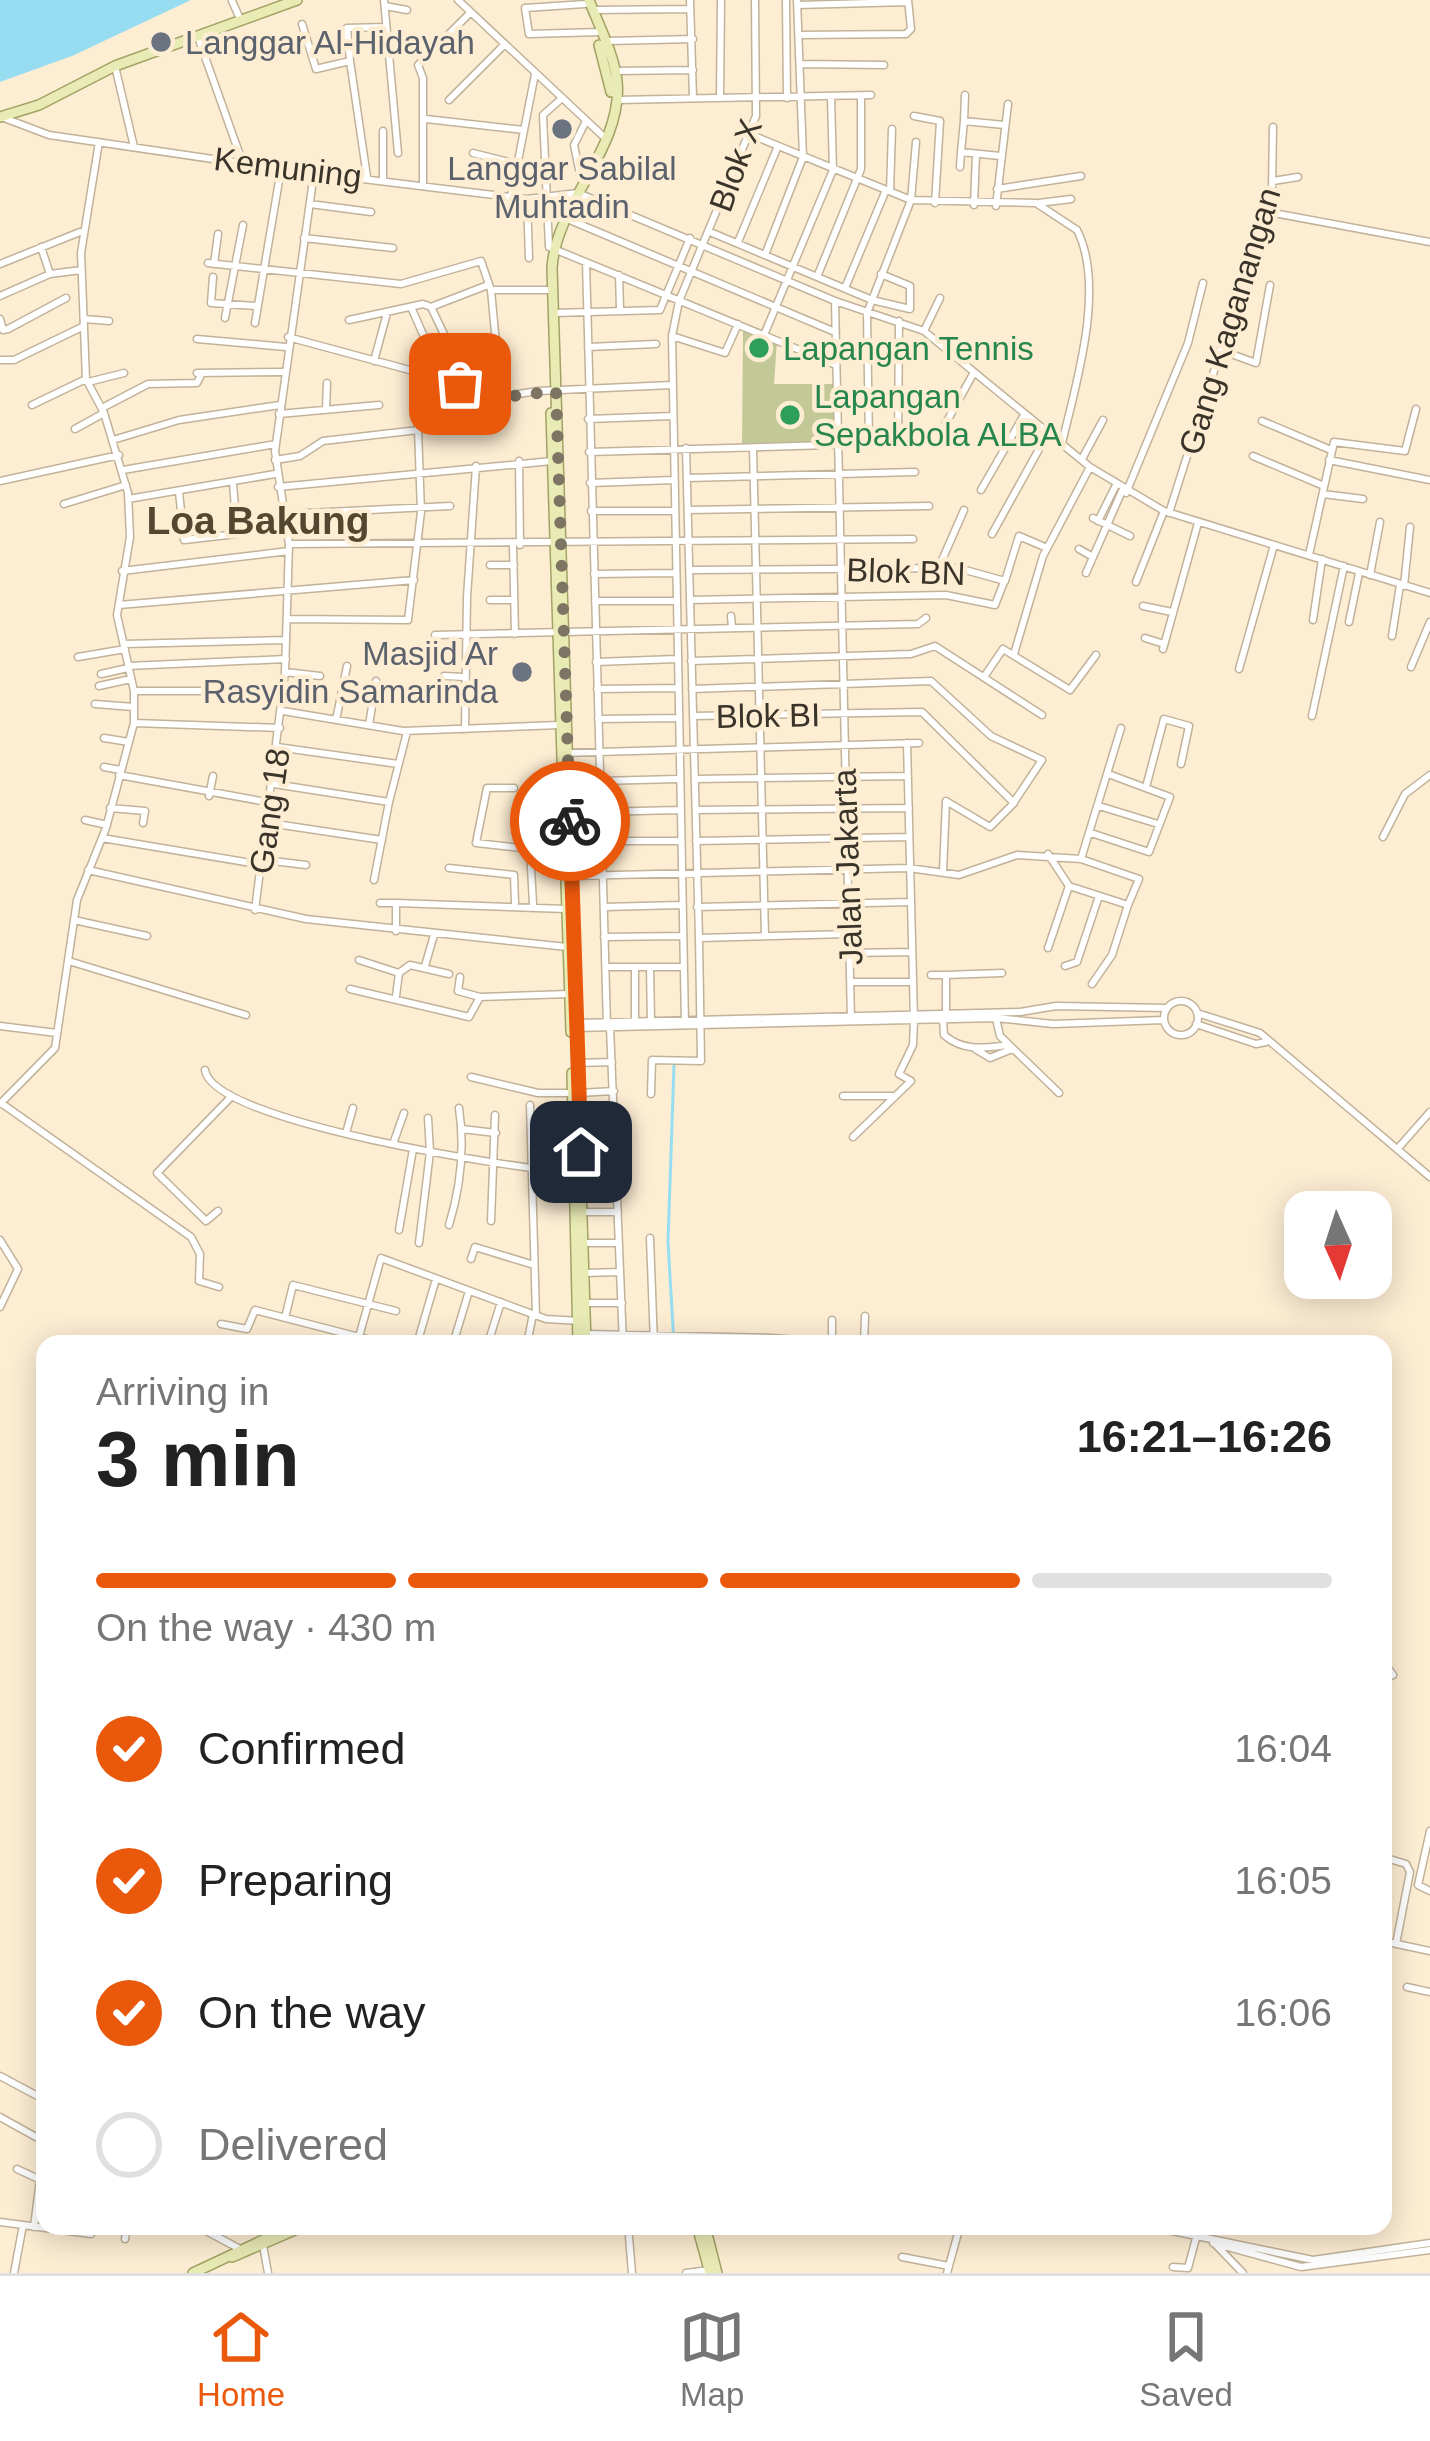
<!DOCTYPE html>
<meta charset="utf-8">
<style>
body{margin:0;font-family:Arial,sans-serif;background:#f2f2f2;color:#222;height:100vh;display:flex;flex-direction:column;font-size:45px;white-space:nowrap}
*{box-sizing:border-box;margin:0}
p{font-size:39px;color:#767676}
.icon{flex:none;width:66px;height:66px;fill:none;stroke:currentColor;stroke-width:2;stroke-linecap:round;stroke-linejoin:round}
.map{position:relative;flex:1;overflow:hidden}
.drawer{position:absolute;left:36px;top:1335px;width:1356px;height:900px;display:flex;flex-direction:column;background:#fff;border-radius:24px;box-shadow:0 6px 30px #0003}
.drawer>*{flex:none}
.needle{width:78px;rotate:177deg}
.tools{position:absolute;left:1284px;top:1191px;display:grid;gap:24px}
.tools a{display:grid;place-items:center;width:108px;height:108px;border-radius:24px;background:#fff;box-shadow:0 6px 30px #0003;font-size:60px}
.pin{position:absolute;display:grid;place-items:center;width:102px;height:102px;color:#fff;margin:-51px;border-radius:24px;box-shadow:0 6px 18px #0006}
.courier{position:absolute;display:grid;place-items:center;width:120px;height:120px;margin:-60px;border:9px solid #ea580c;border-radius:50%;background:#fff;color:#222;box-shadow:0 3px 15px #0007}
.headline em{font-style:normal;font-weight:600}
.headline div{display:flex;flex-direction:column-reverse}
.headline{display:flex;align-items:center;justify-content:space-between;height:204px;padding:0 60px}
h1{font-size:78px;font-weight:600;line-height:90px}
.bar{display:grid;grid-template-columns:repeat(4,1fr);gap:18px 12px;align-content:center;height:144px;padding:0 60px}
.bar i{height:15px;border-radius:9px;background:#e0e0e0}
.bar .current{background:#ea580c}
.bar p{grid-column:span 4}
ol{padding:0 60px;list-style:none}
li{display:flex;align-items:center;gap:36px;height:132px}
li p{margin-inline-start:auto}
li .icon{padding:12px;border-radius:50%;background:#ea580c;color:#fff;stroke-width:4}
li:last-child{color:#767676}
li i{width:66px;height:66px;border:6px solid #e0e0e0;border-radius:50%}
.tabs{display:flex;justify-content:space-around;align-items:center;height:168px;border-top:3px solid #e0e0e0;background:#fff;font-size:33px;color:#767676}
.tabs a{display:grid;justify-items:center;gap:6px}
.tabs .current{color:#ea580c}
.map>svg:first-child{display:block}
.green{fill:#c3c996}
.water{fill:#97ddf2}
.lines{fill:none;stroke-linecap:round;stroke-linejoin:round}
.stream{stroke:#97ddf2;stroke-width:3}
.minor-casing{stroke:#c1b299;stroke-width:9}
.major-casing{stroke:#a2a264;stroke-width:12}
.minor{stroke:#fff;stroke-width:6}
.major{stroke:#e9ebb5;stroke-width:9}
.done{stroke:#7e7464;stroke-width:12;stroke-dasharray:0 21.6}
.route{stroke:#ea580c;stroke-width:15}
.worship-dot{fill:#6b7280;stroke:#fdedd3;stroke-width:4.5}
.leisure-dot{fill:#2e9e5b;stroke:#fdedd3;stroke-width:4.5}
.labels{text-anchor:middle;stroke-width:9;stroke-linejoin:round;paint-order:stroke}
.worship-label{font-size:33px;fill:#5b616d;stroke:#fdedd3;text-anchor:start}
.street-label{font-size:33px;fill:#393329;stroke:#fdedd3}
.leisure-label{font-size:33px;fill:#27864d;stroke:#fdedd3;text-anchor:start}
.quarter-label{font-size:39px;font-weight:bold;fill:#544731;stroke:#fdedd3}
</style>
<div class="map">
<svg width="1430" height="2273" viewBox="0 0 1430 2273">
<rect width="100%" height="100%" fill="#fdedd3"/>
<!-- green -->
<path class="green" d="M743,326L777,341L774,384H837L838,445L742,448Z"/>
<!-- water -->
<path class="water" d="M0,0H191L72,56L0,82Z"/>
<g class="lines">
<!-- stream -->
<path class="stream" d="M674,1065L668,1242L674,1344"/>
<defs>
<path id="minor" d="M384,0L398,153
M458,0L604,137
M690,0L693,98
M786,0L787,98
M232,1L241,21
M585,4L525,8L529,34L601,32
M798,5L908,2
M385,6L407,10
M593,10L690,9
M302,24L316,69L350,61L347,28L385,27
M799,35L906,34L911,29L908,0
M199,40L242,161
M608,41L693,39
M350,61L367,177
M800,64L884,65
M115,66L134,147
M615,71L693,70
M720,98L721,0
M561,99L543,115L549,247L836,365
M449,100L502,47
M617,100L871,95
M914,116L940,121L935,203
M4,118L49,135L281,169L527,199L578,193L835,301L924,331L1090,467L1164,511L1430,593
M426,119L524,130
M964,121L965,95
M383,131V180
M749,134L911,200L1036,203L1077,230C1106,287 1076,384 1062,443
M473,153L516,164
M1000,156L961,152L964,121L1004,125
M960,167L961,152
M580,174L574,145L585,123
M1273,181L1298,177
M423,183V78L418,65L470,13
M997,189L1081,176
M890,191L892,129
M511,197L535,74
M527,199L529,258
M1039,203L1071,199
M310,204L371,212
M974,205L976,154
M996,206L1008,104
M1263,211L1430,242
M565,218L835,332
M710,232L872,300L910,309V286L881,274
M304,238L393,248
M738,242L778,146
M41,247L50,274
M765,255L803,157L797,0
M586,262L607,1027
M208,263L401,284L481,261L491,290L498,365
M0,264L80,232
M214,264L218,234
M619,275L620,308
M213,277L211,303L257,306
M817,277L861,169V97
M845,288L886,190
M491,290H549
M0,296L50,274L81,270
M835,301L851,1021
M411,307L429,348L428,376
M431,307L460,368L461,384
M554,313L660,310L690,238
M225,318L243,225
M0,319L3,330L8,329L66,298
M84,319L109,321
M349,320L423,304L431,307L488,285
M255,323L281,169
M924,331L940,298
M764,335L833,170L831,97
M672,336L725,353L738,324
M288,337L461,384L471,401L538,391L672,385
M197,339L286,347
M588,347L656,344
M1223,351L1256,363L1270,285
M0,360H14L84,326
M374,361L387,313
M197,373L282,372
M88,382L124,373
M32,405L86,379
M102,408L148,384L197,383L201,375
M326,409L327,383
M279,414L379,405
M588,419L672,416
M1262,421L1331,450
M946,423L973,374
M75,429L104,413
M113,440L179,420L280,405
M869,444L867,313L911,200L916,142
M686,448L699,938L849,934
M753,448L765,936
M589,452L898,443L899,321
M1253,456L1324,486
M1082,459L1103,420
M275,460L300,456L323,441L418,430
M1329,460L1430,480
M519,461L520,545
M123,470L276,444
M687,478L915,472
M0,481L119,455
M590,483L674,480
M278,487L552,461
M981,490L1024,415
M179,492L184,540L237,534L233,483
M1126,493L1188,343L1203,283
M1323,494L1363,499
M128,499L275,474
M64,504L126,485
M688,510L929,506
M591,511H674
M1169,513L1272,188L1273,127
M287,514L450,506
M1093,518L1130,536
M1098,521L1115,487
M992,534L1048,433
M289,544L913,539
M513,545L515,634
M1079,549L1093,557
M1309,555L1334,442L1405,451L1416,409
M490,565H514
M939,567L964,510
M690,570L958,568L1005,581L1019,536L1047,548
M122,571L289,551
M1086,573L1122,491
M594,574L674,573
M1370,575L1380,522
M1136,582L1164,511
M1404,586L1410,527
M490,600H514
M690,600L946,595L995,605L1004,582
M595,601H675
M119,605L414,580
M1143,606L1172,612
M731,616L732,628
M287,619L408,620L421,512L416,373
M1313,620L1322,559
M1349,622L1359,573
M435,635L918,624L926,618
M1392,636L1400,585
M1145,638L1164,644
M124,644L286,640
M1163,649L1198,523
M1014,654L1043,556L1090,467
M78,657L125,649
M691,661L911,654L935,646L1042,715
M596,662L676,659
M128,666L286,659
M1411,667L1430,622
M1239,669L1274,545
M285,672L320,676
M101,674L128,668
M444,676L464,677
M984,677L1003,649L1070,690L1096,655
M99,686L131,679
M597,689L677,688
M692,689L931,681L991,736L1042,760L1014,802
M134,691H284
M95,704L134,707
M283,711L403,731L559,725
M693,716L922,712L1014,803L990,827L946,801L943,872
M1312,716L1344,566
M598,719L677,718
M336,720L347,666
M134,723L280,728
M369,725L376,681
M465,729L467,597L476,466
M104,738L129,742
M277,747L398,764
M564,753L919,743
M104,767L120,770
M119,775L272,803
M695,779L908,776
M600,781L677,779
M274,784L389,802L407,732
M1146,787L1164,719L1189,726L1181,764
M514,788H487L476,843L530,849L533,904
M209,796L213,776
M1099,806L1158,824
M110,808L145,811L143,823
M696,810L909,808
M600,812L678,810
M85,820L107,825
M269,823L382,840
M1091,833L1149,852L1170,797L1111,775
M1383,837L1405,794L1430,775
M102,838L263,865
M601,841H679
M696,841L909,837
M1048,854L1069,886L1128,905L1139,879L1081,859
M264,860L306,865
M449,868L514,875L515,903
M88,870L306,919L567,947
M572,876L909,868L959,875L1017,855L1081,859L1121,728
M374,880L389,802
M380,903H396
M604,907L680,905
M697,907L910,902
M255,910L285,672L289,544L275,451L314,173
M74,920L147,936
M396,931V903L566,909
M604,937L681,936
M1048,948L1069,886
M850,953L912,952
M359,960L399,973
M72,962L246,1015
M425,966L434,935
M1065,966L1077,962L1099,896
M606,967H681
M635,967V1021
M650,967L651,1021
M931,975H946
M460,977L458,991L480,997
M851,982H912
M1092,984L1112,955L1128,905
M350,989L469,1017L480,997L569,994
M396,996L399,973L410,965L449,974
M1164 1018a17 17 0 1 1 34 0a17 17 0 1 1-34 0Z
M1197,1013L1260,1033L1430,1177
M995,1014L1000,1036L1059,1093
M946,1015V975L1002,973
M943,1019L944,1035C964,1052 984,1048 1008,1045
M577,1023L1020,1012L1056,1006L1167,1008
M1196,1024L1256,1044L1266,1042
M685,1025L672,336L679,301L756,116L755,0
M0,1026L57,1033
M610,1027L623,1344
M575,1028L996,1018L1053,1024L1164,1020
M975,1049L990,1058L1012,1049
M577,1063L612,1062
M205,1070C212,1123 520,1169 575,1173
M471,1077L538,1093H572
M579,1093L614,1091
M651,1094L652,1060L701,1061L699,938
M843,1096H892
M1,1103L191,1237L200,1254L199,1281L219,1287
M0,1104L55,1048L77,900L106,828L134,723V691L117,615L130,537L128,493L104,413L86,379L81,253L99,142
M530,1105L536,1316
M580,1122L616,1123
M462,1129L496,1133
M346,1133L353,1108
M853,1137L911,1081L899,1074L913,1045L914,1020L907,743
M393,1144L404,1113
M1400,1146L1430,1112
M581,1152L617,1151
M581,1183L617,1182
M218,1211L206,1221L157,1173L229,1099
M582,1212H618
M491,1221L495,1115
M449,1225C461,1186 465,1149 459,1108
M399,1230L413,1149
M650,1238L654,1344
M0,1240L18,1269L0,1307
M419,1243L430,1152L428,1118
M584,1243H619
M471,1259L475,1247L534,1265
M584,1273L620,1272
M585,1303H622
M285,1318L293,1285L396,1311
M832,1320V1343
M221,1324L247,1329L255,1310L386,1344
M586,1334L771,1338
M490,1337L501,1302
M357,1344L381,1258L546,1319L581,1321
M417,1344L436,1279
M453,1344L469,1291
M527,1344L533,1314
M770,1344L771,1338L852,1344
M864,1344L865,1316
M1383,1661L1393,1675L1383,1680
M1430,1831L1418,1885L1430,1891
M1383,1857L1406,1864L1410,1872L1396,1944
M1383,1941L1430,1951
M1407,1987L1430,1992
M0,2076L45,2100
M0,2117L45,2142
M17,2169L45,2182
M0,2222L91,2234
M197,2226L238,2248
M1148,2226L1313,2260L1430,2243
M34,2227L40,2179
M629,2237L632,2273
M125,2239L127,2226
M1213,2243L1301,2267L1430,2250
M1214,2243L1243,2273
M263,2245L268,2273
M902,2257L949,2266
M1173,2267L1188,2268L1196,2238
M14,2273L23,2225
M686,2273L709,2270
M947,2273L960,2226"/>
<path id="major" d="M599,45L611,92
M0,117L39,105L115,66L297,0
M551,413L565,852
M566,881L571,1032
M572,1073L578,1344
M586,1344L552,268C556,203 624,147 617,81C614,54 599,26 589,0
M697,2226L710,2273
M705,2226L717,2273
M232,2257L304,2226
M193,2273L293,2226"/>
</defs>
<!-- minor casing -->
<use href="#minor" class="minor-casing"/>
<!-- major casing -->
<use href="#major" class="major-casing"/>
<!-- minor -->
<use href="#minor" class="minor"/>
<!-- major -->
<use href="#major" class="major"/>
</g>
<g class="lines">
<!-- done -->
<path class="done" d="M460,384L471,401L556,391L570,821"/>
<!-- route -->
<path class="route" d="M570,821L581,1152"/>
</g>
<!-- markers -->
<g class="worship-dot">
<circle cx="161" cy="42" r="12"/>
<circle cx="562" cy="129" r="12"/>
<circle cx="522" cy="672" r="12"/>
</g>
<g class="leisure-dot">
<circle cx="759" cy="348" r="12"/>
<circle cx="790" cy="415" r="12"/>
</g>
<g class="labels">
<!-- worship labels -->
<g class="worship-label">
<text x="185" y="54">Langgar Al-Hidayah</text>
<text x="562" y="180" text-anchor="middle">Langgar Sabilal<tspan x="562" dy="38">Muhtadin</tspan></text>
<text x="498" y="665" text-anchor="end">Masjid Ar<tspan x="498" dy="38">Rasyidin Samarinda</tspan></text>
</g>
<!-- street labels -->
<g class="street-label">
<text transform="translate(735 165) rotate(-70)" y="12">Blok X</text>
<text transform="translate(288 167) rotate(7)" y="12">Kemuning</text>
<text transform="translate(1229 321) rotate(-73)" y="12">Gang Kaganangan</text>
<text transform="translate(906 571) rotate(2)" y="12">Blok BN</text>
<text transform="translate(768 715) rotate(-1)" y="12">Blok BI</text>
<text transform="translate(269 811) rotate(-82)" y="12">Gang 18</text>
<text transform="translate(847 867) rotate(-92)" y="12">Jalan Jakarta</text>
</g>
<!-- leisure labels -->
<g class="leisure-label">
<text x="783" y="360">Lapangan Tennis</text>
<text x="814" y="408">Lapangan<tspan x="814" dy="38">Sepakbola ALBA</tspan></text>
</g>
<!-- quarter labels -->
<g class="quarter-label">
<text x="258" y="534">Loa Bakung</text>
</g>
</g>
</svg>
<div class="tools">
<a><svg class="needle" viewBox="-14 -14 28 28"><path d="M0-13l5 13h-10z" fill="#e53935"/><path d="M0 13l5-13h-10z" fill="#767676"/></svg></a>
</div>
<div class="pin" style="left:460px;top:384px;background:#ea580c"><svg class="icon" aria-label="bag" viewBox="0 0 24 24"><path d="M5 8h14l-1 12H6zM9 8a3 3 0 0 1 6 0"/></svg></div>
<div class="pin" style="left:581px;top:1152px;background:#1f2937"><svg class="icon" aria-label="home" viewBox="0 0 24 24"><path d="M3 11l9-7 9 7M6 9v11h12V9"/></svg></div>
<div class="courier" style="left:570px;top:821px"><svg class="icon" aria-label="bike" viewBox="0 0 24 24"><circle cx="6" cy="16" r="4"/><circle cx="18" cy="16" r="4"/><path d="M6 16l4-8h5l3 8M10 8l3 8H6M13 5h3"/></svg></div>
<section class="drawer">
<div class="headline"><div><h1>3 min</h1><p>Arriving in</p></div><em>16:21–16:26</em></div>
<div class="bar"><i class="current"></i><i class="current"></i><i class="current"></i><i></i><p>On the way · 430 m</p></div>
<ol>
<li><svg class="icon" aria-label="check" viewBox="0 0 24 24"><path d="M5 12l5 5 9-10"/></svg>Confirmed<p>16:04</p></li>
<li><svg class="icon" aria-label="check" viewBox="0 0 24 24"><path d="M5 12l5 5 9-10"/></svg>Preparing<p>16:05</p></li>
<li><svg class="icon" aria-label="check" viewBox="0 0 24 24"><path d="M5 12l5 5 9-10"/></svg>On the way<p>16:06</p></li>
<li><i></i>Delivered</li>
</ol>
</section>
</div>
<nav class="tabs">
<a class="current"><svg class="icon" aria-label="home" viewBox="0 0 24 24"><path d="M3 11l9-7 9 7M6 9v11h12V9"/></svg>Home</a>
<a><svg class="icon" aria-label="map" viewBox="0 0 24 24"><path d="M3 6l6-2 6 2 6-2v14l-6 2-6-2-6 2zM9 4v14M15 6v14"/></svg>Map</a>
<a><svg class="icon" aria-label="saved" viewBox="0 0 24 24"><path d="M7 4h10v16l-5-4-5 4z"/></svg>Saved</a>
</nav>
